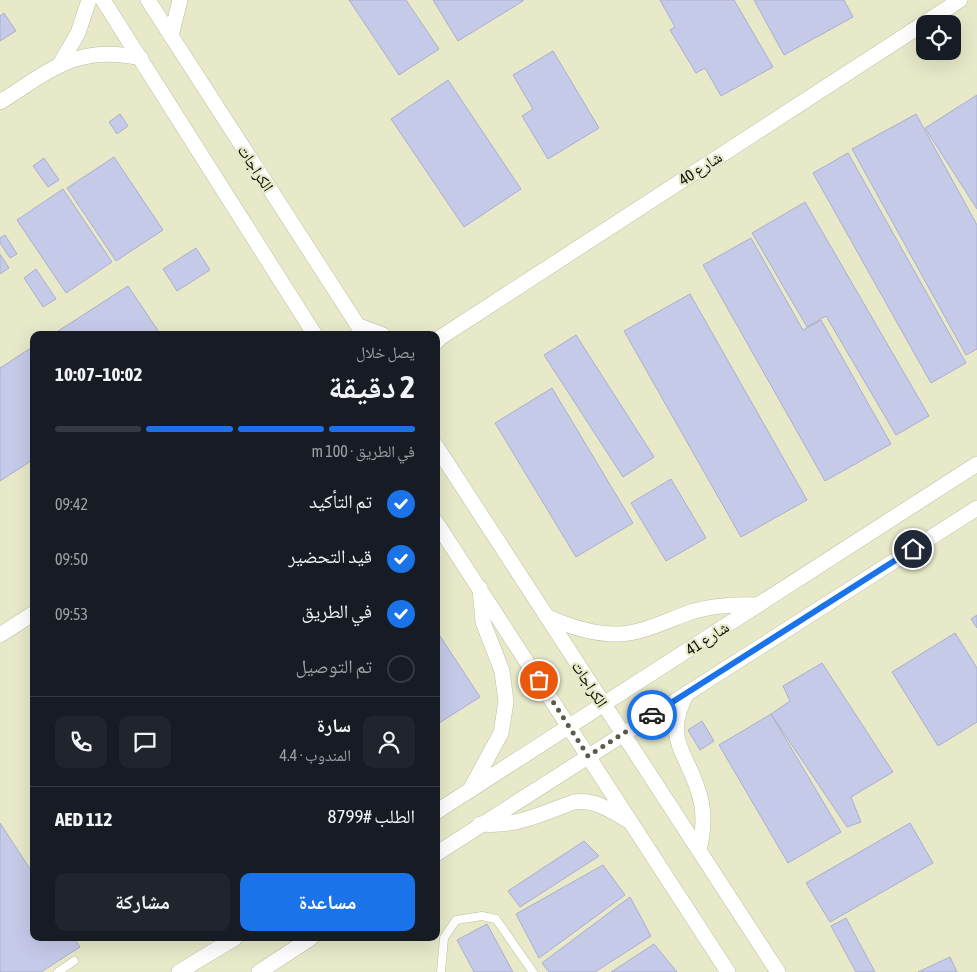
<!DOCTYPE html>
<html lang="ar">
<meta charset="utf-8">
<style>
body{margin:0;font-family:"Asap Condensed","Noto Naskh Arabic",sans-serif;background:#20242c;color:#f1f3f6;direction:rtl;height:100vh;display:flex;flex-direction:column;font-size:19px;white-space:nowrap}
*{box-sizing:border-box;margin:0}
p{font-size:16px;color:#9ea1a6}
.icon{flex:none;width:28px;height:28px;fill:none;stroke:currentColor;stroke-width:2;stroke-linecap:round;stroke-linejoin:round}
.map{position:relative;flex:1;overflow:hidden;direction:ltr}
.panel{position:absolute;left:30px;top:331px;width:410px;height:610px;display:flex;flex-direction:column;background:#171b24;border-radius:10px;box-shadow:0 5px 20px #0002;direction:rtl}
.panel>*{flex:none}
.buttons{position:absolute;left:916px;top:15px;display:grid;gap:10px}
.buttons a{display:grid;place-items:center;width:45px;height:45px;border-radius:10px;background:#171b24;box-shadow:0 5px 20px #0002;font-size:25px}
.pin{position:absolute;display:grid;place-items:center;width:42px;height:42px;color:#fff;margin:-21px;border:2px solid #fff;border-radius:50%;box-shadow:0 1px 5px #0007}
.courier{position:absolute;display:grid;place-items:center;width:50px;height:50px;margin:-25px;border:4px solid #1a73e8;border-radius:50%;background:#fff;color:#222;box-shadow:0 1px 6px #0007}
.headline em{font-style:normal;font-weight:700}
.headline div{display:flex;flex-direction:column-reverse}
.headline{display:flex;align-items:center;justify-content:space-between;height:85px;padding:0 25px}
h1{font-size:32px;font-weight:700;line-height:38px}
.bar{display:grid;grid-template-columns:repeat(4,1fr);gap:8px 5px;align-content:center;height:60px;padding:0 25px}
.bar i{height:6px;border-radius:4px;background:#363941}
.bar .active{background:#1a73e8}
.bar p{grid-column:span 4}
.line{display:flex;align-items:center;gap:12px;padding:0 25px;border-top:1px solid #363941}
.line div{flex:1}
.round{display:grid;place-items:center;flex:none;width:52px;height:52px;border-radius:10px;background:#20242c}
ol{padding:0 25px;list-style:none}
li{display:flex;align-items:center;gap:15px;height:55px}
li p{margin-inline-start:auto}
li .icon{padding:5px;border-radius:50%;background:#1a73e8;color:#fff;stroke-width:4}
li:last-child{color:#9ea1a6}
li i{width:28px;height:28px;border:2px solid #363941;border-radius:50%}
.action{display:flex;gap:10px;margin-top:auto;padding:10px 25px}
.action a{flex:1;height:58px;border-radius:10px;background:#1a73e8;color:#fff;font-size:20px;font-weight:700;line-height:58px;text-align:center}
.action a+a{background:#20242c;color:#f1f3f6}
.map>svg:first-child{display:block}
.building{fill:#c6cae9;stroke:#abafcd}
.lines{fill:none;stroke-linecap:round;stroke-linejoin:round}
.lane-casing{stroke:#bebfa0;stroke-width:9}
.street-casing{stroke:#bebfa0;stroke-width:16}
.lane{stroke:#fff;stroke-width:8}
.street{stroke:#fff;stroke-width:15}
.done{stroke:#5a5b49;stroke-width:5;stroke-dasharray:0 9}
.route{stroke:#1a73e8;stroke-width:6}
.labels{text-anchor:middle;stroke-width:4.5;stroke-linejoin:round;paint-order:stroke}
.street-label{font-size:16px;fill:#0e0e04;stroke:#e7e9c9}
</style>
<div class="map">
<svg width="977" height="972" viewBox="0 0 977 972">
<rect width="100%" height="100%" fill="#e7e9c9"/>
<!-- building -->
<path class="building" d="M349,0H406L439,49L399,75Z
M433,0H523V1L458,41Z
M660,0H734L773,67L721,96L705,68L696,73L670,30L675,27Z
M754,0H844L853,17L784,55Z
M4,13L16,31L0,41V16Z
M553,51L599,128L548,159L522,116L533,109L513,75Z
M448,80L521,189L464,227L391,119Z
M977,95V209L925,128Z
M120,114L128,126L117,134L109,122Z
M916,114L977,225V349L966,355L852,149Z
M848,153L966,363L931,383L813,173Z
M114,157L163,230L116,261L67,188Z
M44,158L59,180L48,187L33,166Z
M63,189L112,262L66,293L17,220Z
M805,202L929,416L896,435L826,316L807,327L752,233Z
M5,235L17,254L10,258L0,243V238Z
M751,238L803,330L821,320L891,444L825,481L703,265Z
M196,248L210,270L177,291L163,269Z
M0,254L9,268L0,274Z
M36,269L56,299L43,307L24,278Z
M128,286L161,335H52Z
M690,294L807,500L741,537L624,331Z
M576,335L654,457L623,477L544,355Z
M34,346V459L0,481V368Z
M552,388L633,523L576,557L495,423Z
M671,479L706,538L666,561L631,503Z
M977,615V628L971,619Z
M436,630L480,697L436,725Z
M955,633L977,668V722L938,746L892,672Z
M822,663L893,772L851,797L861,822L847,827L771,714L790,701L783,686Z
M771,714L841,832L788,863L719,745Z
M702,721L714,741L700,750L688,730Z
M0,823L34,875V938H74L80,947L41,972H0Z
M910,823L933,863L830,922L806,883Z
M584,841L599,856L520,907L508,891Z
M603,865L625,895L539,958L516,914Z
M630,897L651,936L595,972H549L542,963Z
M846,918L875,972H856L831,926Z
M487,924L513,972H474L457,940Z
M654,944L677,972H611Z
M950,957L957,972H918Z"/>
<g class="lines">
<defs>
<path id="lane" d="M58,972L74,961
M441,972L444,938L456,920L482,916L496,919L533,972"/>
<path id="street" d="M103,0L315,335
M148,0L364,335
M171,36L180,0
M60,64L78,33L89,0
M0,102C51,70 77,44 141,58
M359,326L383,335
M436,342L441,337L960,0
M436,446L778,972
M436,522L728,972
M546,616C570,627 594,635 620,634C647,632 669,619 694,611C715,605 737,604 759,605
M0,635L34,613
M687,693C663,739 685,749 698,790C705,810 704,830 699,850
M470,790L501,733L506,702L502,671L483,622L480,588
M436,812L977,464
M480,824C518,827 540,814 574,802C595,799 610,810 627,820
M436,854L977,508
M179,972L235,938
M259,972L311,938"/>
</defs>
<!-- lane casing -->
<use href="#lane" class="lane-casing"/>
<!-- street casing -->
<use href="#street" class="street-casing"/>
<!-- lane -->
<use href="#lane" class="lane"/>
<!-- street -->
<use href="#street" class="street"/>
</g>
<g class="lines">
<!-- done -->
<path class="done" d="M539,680L588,756L652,715"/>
<!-- route -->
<path class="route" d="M652,715L913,549"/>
</g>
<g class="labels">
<!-- street labels -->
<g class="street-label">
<text transform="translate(256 168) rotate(57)" y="6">الكراجات</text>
<text transform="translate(700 168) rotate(-33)" y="6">شارع 40</text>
<text transform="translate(707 638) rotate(-33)" y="6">شارع 41</text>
<text transform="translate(590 684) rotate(57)" y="6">الكراجات</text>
</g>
</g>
</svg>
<div class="buttons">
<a><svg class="icon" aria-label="locate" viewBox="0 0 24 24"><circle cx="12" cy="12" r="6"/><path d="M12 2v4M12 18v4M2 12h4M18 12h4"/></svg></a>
</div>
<div class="pin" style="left:539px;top:680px;background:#ea580c"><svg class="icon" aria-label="bag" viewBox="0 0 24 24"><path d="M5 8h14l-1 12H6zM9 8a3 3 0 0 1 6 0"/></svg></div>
<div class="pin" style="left:913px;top:549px;background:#1f2937"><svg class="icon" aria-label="home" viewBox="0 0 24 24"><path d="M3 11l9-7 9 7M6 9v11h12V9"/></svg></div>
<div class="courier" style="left:652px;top:715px"><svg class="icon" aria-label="car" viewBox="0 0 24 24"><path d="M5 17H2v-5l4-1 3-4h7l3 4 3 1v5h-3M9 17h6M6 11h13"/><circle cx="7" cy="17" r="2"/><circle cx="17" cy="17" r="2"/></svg></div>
<section class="panel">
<div class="headline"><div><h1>2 دقيقة</h1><p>يصل خلال</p></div><em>10:02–10:07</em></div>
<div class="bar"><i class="active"></i><i class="active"></i><i class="active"></i><i></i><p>في الطريق · 100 m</p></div>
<ol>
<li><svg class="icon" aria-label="check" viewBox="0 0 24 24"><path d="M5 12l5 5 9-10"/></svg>تم التأكيد<p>09:42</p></li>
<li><svg class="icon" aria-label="check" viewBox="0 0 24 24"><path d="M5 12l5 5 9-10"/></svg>قيد التحضير<p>09:50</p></li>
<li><svg class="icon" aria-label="check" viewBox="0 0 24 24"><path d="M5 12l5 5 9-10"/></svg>في الطريق<p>09:53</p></li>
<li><i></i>تم التوصيل</li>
</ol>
<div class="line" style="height:90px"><a class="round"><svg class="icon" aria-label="person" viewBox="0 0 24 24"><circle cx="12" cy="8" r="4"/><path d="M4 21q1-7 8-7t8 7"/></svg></a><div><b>سارة</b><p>المندوب · 4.4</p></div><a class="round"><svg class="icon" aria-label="chat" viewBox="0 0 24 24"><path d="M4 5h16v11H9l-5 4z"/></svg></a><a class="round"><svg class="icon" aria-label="phone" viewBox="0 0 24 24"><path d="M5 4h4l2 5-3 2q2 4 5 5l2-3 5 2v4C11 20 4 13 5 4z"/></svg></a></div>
<div class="line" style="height:65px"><div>الطلب #8799</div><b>AED 112</b></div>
<div class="action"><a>مساعدة</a><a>مشاركة</a></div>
</section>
</div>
